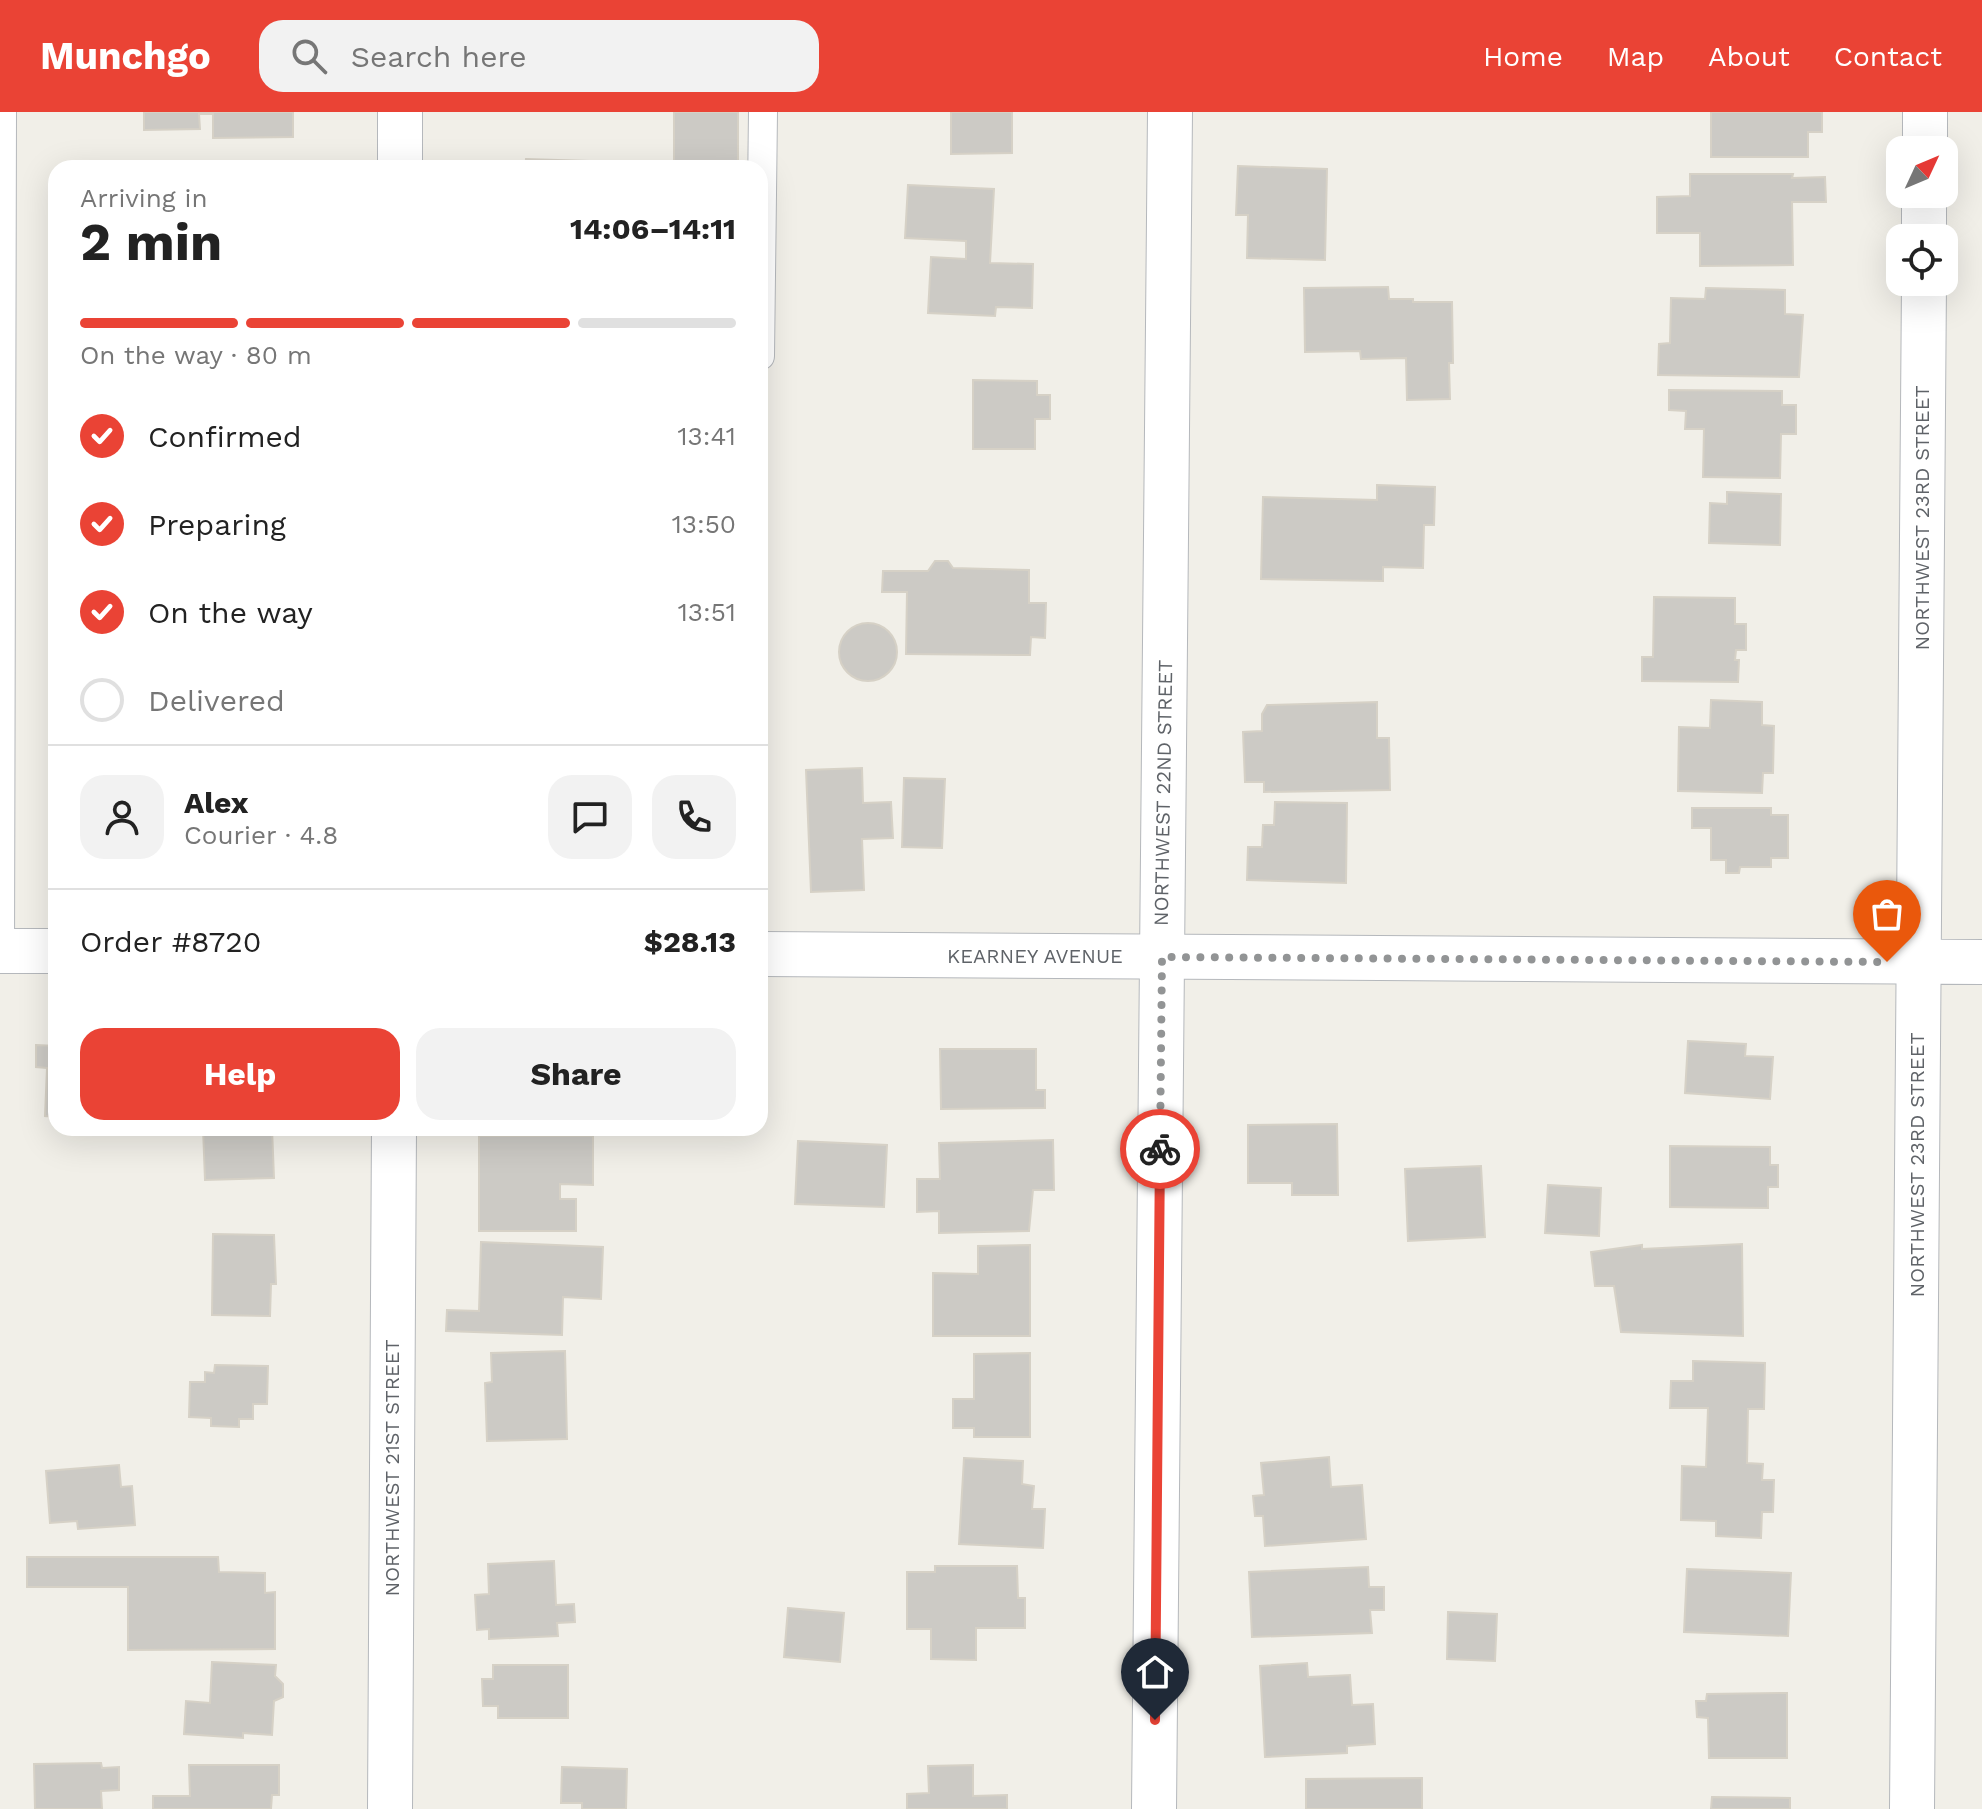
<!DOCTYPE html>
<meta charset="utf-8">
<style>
body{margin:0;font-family:"Work Sans",sans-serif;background:#f2f2f2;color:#222;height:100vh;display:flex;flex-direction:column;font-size:30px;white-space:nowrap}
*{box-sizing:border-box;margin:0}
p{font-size:26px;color:#767676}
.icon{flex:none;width:44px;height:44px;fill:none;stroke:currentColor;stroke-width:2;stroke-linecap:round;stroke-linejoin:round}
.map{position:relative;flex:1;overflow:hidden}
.side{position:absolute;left:48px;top:48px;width:720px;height:976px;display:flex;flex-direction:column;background:#fff;border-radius:24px;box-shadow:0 8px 32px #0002}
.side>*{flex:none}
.needle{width:52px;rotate:46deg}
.buttons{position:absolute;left:1886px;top:24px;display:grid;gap:16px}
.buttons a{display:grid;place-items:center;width:72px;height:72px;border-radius:16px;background:#fff;box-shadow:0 8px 32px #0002;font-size:40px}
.pin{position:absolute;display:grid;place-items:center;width:68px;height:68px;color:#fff;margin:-82px -34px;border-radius:50% 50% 50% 0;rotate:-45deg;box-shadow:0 0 8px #0007}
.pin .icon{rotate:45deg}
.courier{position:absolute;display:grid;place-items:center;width:80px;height:80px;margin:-40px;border:6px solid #ea4335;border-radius:50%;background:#fff;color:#222;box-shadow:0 2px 10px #0007}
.summary em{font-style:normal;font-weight:700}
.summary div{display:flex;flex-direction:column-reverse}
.summary{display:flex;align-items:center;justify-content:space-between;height:136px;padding:0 32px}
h1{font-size:52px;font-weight:700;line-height:60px}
.bar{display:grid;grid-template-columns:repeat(4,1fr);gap:12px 8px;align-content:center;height:96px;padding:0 32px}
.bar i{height:10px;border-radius:6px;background:#e0e0e0}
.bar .on{background:#ea4335}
.bar p{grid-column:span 4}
.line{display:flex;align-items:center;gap:20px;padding:0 32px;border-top:2px solid #e0e0e0}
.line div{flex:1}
.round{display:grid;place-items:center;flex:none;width:84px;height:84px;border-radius:24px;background:#f2f2f2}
ol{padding:0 32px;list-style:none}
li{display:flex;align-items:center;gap:24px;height:88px}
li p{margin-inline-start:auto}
li .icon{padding:8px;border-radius:50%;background:#ea4335;color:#fff;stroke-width:4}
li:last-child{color:#767676}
li i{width:44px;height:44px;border:4px solid #e0e0e0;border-radius:50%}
.primary-button{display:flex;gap:16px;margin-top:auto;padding:16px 32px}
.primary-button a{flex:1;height:92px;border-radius:24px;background:#ea4335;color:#fff;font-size:32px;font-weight:700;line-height:92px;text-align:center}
.primary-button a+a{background:#f2f2f2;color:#222}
header{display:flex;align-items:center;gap:48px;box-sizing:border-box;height:112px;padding:0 40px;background:#ea4335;color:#fff}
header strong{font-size:38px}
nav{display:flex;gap:44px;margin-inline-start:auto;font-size:28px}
.search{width:560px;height:72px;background:#f2f2f2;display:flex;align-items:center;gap:20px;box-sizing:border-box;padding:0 28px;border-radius:24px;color:#767676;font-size:30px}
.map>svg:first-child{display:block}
.building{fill:#cccac5;stroke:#d6d1c6;stroke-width:2}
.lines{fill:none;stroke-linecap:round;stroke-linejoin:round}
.lane-casing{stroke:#b5b8bc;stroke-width:30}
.street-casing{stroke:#b5b8bc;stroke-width:46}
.lane{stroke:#fff;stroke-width:28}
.street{stroke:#fff;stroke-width:44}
.done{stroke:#929495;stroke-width:8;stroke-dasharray:0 14.4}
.route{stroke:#ea4335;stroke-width:10}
.labels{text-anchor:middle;stroke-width:6;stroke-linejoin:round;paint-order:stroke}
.street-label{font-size:20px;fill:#5f6368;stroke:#fff}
</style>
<header>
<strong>Munchgo</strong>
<div class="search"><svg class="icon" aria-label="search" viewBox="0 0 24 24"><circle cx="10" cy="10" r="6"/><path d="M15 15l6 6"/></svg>Search here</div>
<nav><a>Home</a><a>Map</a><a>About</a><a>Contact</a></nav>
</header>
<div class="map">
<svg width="1982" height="1697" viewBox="0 0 1982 1697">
<rect width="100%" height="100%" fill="#f1efe8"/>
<!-- building -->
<path class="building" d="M144,0H293V25L213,26V2H199L200,17L144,18Z
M674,0H738V54L648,56V52H674Z
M951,0H1012V41L951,42Z
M1711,0H1822V20H1808V45H1711Z
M526,47L620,50L619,56H525Z
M1238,54L1327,57L1325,148L1247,146L1248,103H1236Z
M1690,62H1793L1792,66L1825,65L1826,90H1792L1793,153L1700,154V121H1657V85L1690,84Z
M908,73L994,77L990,151L1033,152L1032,196L996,195L995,204L928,201L931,145L966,147V129L905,126Z
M1388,175L1389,187H1413V190H1452L1453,251H1449L1450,287L1407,288L1406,246L1361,247L1360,239L1305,240L1304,176Z
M1706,176L1785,178V202L1803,203L1799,265L1658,263L1659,232L1670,231L1671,186L1705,187Z
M973,268L1037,269V283H1050V307H1035V337H973Z
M1669,278L1782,279V293H1796V322H1781L1780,366L1703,365L1704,317H1685L1686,299L1669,298Z
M1377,373L1435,375L1434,413H1424L1423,456L1383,455V469L1261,467L1263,385L1377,388Z
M1727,380L1781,382L1780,433L1709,431L1710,391L1727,392Z
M935,449H948L953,456L1029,458V491H1046L1045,526L1031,525L1030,543L906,542L907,480H882L883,459H928Z
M1654,485L1735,486V512H1746V538H1736L1735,548H1739L1738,570L1642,569V545H1653Z
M839 540a29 29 0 1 1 58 0a29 29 0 1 1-58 0Z
M1711,588L1762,590V613L1774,614L1773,661H1763L1762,681L1678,679L1679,615L1710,616Z
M1377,590V626H1389L1390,678L1264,680V670H1245L1243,620L1262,619V602L1267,593Z
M862,656L863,691L891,690L893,726L862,727L864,778L811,780L806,658Z
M904,666L945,667L942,736L902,735Z
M1275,690L1347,691L1346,771L1247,768L1248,735H1262L1263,713H1274Z
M1692,696H1771V703H1788V746H1771V755H1740L1739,761H1726V748H1711V716H1692Z
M1688,929L1746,932L1745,944L1773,945L1770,987L1685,981Z
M36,933L56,934V1005L45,1004L47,956L36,955Z
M940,937H1036V978H1045V996L941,997Z
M1337,1012L1338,1083H1292V1071H1248V1013Z
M203,1016H272L274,1066L205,1068Z
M479,1024H593V1073L560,1072V1087H576V1119H479Z
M1053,1028L1054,1078H1033L1029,1119L939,1121V1099L917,1100V1067H940L939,1031Z
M798,1029L887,1033L884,1095L795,1092Z
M1670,1034L1770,1035V1053H1778V1075H1768V1096L1670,1095Z
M1481,1054L1485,1125L1408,1129L1405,1057Z
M1548,1073L1601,1076L1599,1124L1545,1121Z
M213,1122L274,1123L276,1172H271L270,1204L212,1203Z
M481,1130L603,1135L601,1187L563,1185L562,1223L446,1219L447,1198L479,1199Z
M1742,1132L1743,1224L1621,1220L1614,1174H1595L1591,1140L1642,1133V1137Z
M1030,1133V1224H933V1161L978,1162V1134Z
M565,1239L567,1327L487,1329L485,1271L492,1270L491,1241Z
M1030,1241V1325H974V1316H953V1287H974V1242Z
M1693,1249L1765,1251L1764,1297H1748L1747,1351L1763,1352L1762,1368H1774L1773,1400H1762L1761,1426L1716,1424V1409L1681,1408L1682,1354L1706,1355L1708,1296H1670L1671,1269H1693Z
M215,1253L268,1254L267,1292H253V1307H239V1315L211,1314V1306L189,1305L190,1270H205V1260L214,1261Z
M1329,1345L1331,1375L1362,1373L1366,1427L1265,1434L1263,1404H1255L1253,1384L1264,1383L1261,1351Z
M964,1346L1023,1349L1022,1372L1034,1374L1032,1397H1045L1043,1436L959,1432Z
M119,1353L121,1375L132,1374L135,1413L78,1417L77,1409L50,1411L46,1359Z
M27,1445H218L219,1460L265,1461V1481L275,1480V1537L128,1538V1475H27Z
M554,1449L556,1493L574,1492L575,1510L557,1511L558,1524L489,1527V1517L477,1518L475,1483L489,1482L488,1452Z
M935,1454H1017L1018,1486H1025V1516H976V1548L931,1547V1517H907V1460H935Z
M1368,1455L1369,1475H1384V1498H1370L1372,1521L1252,1525L1249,1460Z
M1687,1457L1791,1461L1788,1524L1684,1520Z
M788,1496L844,1501L840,1550L784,1545Z
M1448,1500L1497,1502L1495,1549L1447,1547Z
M212,1550L276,1553L275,1564L283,1572V1585L274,1589L272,1623L243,1621V1626L184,1622L186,1589L210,1591Z
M1307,1551L1308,1565L1350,1563L1352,1593L1373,1592L1375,1632L1347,1634V1641L1265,1645L1260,1554Z
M493,1553H568V1606H498V1594H483L482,1567H493Z
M1787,1581V1646H1709L1708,1606L1697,1605L1696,1589H1706L1707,1582Z
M101,1651L102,1656L119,1655V1678L101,1679L102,1697H35L34,1652Z
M189,1653H279V1683H272L271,1697H153V1684H190Z
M973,1653V1684L1007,1683V1697H907V1682L929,1681L928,1654Z
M562,1655L627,1657L626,1697H582V1691H561Z
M1422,1666V1697H1306V1667Z
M1712,1685L1790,1686V1697H1711Z"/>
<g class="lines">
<defs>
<path id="lane" d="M760,244L763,0
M0,844L2,0"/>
<path id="street" d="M1925,38V0
M400,56V0
M1924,126V82
M0,839H56
M760,842L1982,850
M390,1697L394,1016
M1154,1697L1170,0
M1912,1697L1924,170"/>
</defs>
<!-- lane casing -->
<use href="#lane" class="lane-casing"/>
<!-- street casing -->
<use href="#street" class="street-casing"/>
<!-- lane -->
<use href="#lane" class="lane"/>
<!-- street -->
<use href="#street" class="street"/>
</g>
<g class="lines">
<!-- done -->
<path class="done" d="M1160,1037L1162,845L1887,850"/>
<!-- route -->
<path class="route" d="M1155,1608L1160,1037"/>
</g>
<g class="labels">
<!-- street labels -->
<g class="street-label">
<text transform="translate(1922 406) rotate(-90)" y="7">NORTHWEST 23RD STREET</text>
<text transform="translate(1163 681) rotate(-89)" y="7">NORTHWEST 22ND STREET</text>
<text x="1035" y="851">KEARNEY AVENUE</text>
<text transform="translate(1917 1053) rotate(-90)" y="7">NORTHWEST 23RD STREET</text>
<text transform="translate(392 1356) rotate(-90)" y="7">NORTHWEST 21ST STREET</text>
</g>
</g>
</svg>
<div class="buttons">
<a><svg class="needle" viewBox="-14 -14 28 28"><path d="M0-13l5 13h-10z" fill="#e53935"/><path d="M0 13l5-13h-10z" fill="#767676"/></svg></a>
<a><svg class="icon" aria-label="locate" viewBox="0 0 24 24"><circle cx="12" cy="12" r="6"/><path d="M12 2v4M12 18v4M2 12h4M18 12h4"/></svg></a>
</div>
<div class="pin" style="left:1887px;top:850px;background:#ea580c"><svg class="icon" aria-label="bag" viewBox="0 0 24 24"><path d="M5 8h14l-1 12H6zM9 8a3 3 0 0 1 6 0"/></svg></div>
<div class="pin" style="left:1155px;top:1608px;background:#1f2937"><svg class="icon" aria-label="home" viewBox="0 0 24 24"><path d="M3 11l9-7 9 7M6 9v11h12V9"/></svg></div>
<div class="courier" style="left:1160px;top:1037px"><svg class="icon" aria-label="bike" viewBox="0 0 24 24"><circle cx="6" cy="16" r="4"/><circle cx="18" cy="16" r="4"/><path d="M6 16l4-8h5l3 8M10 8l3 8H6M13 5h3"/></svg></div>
<section class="side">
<div class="summary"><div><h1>2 min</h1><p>Arriving in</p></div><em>14:06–14:11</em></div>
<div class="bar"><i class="on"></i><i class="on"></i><i class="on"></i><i></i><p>On the way · 80 m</p></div>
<ol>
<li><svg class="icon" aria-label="check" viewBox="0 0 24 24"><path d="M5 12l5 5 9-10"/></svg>Confirmed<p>13:41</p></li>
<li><svg class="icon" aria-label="check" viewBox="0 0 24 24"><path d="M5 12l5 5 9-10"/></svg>Preparing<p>13:50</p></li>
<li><svg class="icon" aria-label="check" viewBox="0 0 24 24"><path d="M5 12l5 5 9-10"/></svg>On the way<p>13:51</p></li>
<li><i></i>Delivered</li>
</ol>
<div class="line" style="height:144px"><a class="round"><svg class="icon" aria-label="person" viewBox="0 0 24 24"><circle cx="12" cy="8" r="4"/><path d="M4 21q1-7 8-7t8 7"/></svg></a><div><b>Alex</b><p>Courier · 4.8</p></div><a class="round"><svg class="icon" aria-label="chat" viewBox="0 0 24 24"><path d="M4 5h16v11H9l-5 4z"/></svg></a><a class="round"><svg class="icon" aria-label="phone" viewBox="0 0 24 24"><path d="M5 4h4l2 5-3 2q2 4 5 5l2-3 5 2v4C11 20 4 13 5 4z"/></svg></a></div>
<div class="line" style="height:104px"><div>Order #8720</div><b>$28.13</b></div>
<div class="primary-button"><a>Help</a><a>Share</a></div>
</section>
</div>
